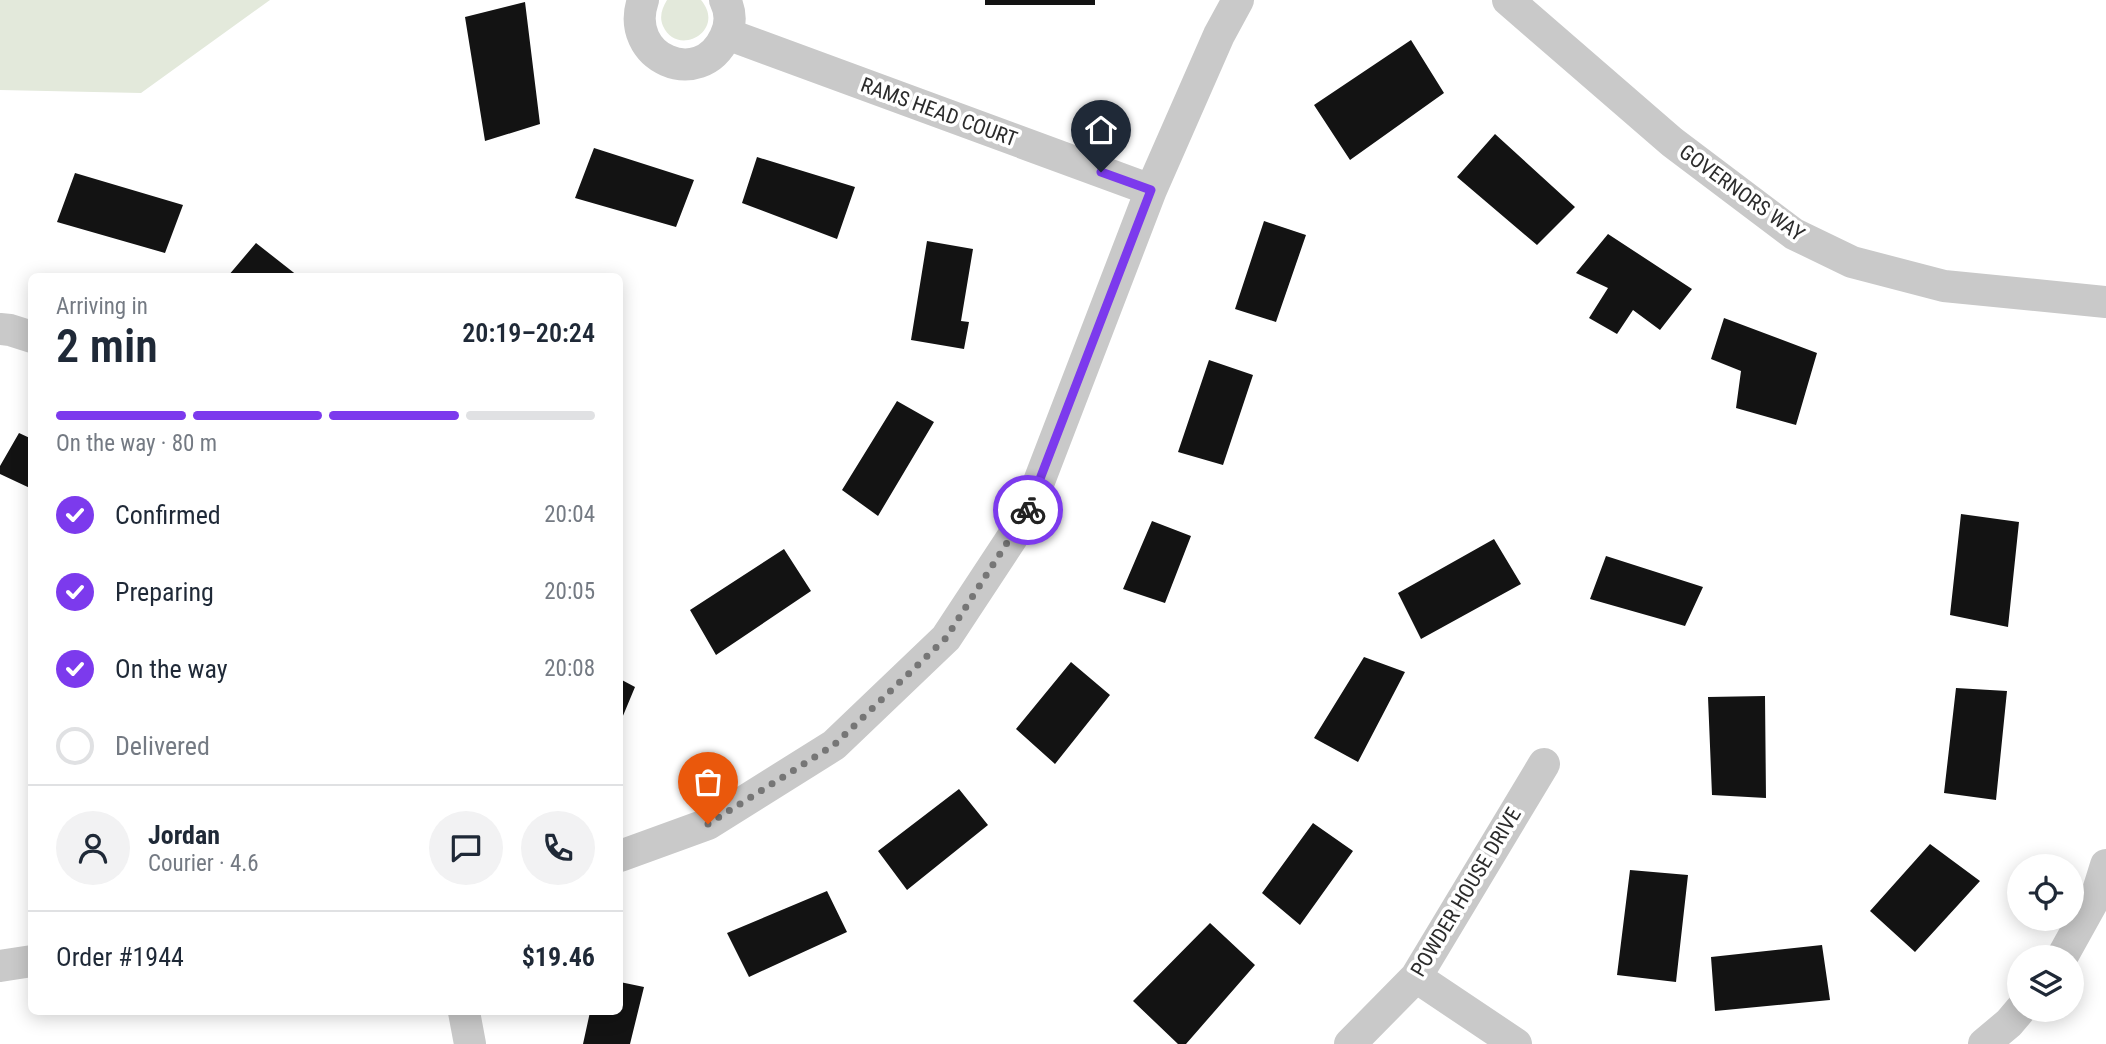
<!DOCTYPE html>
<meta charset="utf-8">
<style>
body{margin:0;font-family:"Roboto Condensed",sans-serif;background:#f2f2f3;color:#1f2937;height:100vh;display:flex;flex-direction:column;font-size:26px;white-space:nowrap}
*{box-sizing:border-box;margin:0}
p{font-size:23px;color:#747a83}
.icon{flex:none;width:38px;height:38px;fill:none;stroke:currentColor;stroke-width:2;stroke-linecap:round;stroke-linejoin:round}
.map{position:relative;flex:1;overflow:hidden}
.panel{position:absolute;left:28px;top:273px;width:595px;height:742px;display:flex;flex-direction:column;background:#fff;border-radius:10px;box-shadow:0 4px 18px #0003}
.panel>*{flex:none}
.buttons{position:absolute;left:2007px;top:854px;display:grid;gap:14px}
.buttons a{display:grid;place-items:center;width:77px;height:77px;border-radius:50%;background:#fff;box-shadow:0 4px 18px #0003;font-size:35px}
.pin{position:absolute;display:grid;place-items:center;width:60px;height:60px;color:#fff;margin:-72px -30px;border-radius:50% 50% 50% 0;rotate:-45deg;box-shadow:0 0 7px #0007}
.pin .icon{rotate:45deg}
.courier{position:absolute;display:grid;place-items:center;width:70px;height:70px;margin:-35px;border:5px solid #7c3aed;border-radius:50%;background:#fff;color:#222;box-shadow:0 2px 9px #0007}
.headline em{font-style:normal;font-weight:600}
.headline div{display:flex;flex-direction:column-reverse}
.headline{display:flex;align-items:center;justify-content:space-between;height:119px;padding:0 28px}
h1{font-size:46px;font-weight:600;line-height:52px}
.bar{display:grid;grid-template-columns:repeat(4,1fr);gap:10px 7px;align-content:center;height:84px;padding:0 28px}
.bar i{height:9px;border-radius:5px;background:#e0e1e3}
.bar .selected{background:#7c3aed}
.bar p{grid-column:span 4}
.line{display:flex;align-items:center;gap:18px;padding:0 28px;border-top:2px solid #e0e1e3}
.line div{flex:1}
.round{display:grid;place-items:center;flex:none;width:74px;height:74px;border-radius:37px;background:#f2f2f3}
ol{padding:0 28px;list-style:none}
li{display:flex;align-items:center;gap:21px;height:77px}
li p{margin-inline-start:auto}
li .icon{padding:7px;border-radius:50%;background:#7c3aed;color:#fff;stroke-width:4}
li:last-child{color:#747a83}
li i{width:38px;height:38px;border:4px solid #e0e1e3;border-radius:50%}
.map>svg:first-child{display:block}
.green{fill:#e3e9db}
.building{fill:#131313}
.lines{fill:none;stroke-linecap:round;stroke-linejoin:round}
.minor{stroke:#c9c9c9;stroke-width:32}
.done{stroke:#767676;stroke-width:7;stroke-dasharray:0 12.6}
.route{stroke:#7c3aed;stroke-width:9}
.labels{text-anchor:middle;stroke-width:7;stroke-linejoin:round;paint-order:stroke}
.street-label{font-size:21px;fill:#2c2c2c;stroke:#fff}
</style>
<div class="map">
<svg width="2106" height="1044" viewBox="0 0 2106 1044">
<rect width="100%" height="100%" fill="#fff"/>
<!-- green -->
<path class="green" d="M0,0H270L141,93L0,90Z
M667,0H701C727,31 677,58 663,26C659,17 662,8 667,0Z"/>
<!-- building -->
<path class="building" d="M985,0H1095V5H985Z
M525,2L540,124L485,141L465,17Z
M1411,40L1444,93L1350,160L1314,105Z
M1495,134L1575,207L1537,245L1457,177Z
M594,148L694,180L676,227L575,198Z
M757,157L855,187L837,239L742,203Z
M75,173L183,205L165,253L57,222Z
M1264,221L1306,235L1276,322L1235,309Z
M1608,234L1692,289L1660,330L1633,310L1617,334L1589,318L1608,288L1576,273Z
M927,241L973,249L961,321L969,322L964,349L911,340Z
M256,243L298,276H228Z
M1724,318L1817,353L1796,425L1736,408L1741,371L1711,359Z
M1209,360L1253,375L1223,465L1178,452Z
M897,401L934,422L878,516L842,490Z
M19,433L32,439V489L0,474V466Z
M1961,514L2019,522L2008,627L1950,615Z
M1152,521L1191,536L1165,603L1123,589Z
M1494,539L1521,584L1421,639L1398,593Z
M784,549L811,591L716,655L690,610Z
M1606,556L1703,587L1685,626L1590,599Z
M1364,657L1405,672L1358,762L1314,738Z
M1071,662L1110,695L1055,764L1016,729Z
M620,679L635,687L620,723Z
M1956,688L2007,691L1996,800L1944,793Z
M1765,696L1766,798L1712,795L1708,697Z
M959,789L988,825L907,890L878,851Z
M1313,823L1353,851L1300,925L1262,893Z
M1930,844L1980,881L1915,952L1870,911Z
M1630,870L1688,875L1676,982L1617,975Z
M827,891L847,932L749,977L727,933Z
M1210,923L1255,965L1186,1044H1178L1133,1001Z
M1822,945L1830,1000L1715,1011L1711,957Z
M620,982L644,987L630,1044H583L590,1012H620Z"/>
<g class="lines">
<!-- minor -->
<path class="minor" d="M643,0C623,58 700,91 725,37C731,25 731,12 725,0
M1508,0L1672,142L1794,234L1852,262L1944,286L2106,302
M727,34L1151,190
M0,329L10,330L32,337
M620,856L708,824L834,745L946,638L1025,518L1151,190L1219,35L1238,0
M2062,957L2097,894L2106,865
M0,966L32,961
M1416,977L1516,1044
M464,1012L470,1044
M1350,1044L1416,977L1544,764
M1984,1044L2009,1023L2020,1010"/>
</g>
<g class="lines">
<!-- done -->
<path class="done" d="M708,824L834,745L946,638L1028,510"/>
<!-- route -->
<path class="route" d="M1028,510L1151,190L1101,172"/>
</g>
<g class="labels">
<!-- street labels -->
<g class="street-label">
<text transform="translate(939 112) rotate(20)" y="7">RAMS HEAD COURT</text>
<text transform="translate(1742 193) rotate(36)" y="7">GOVERNORS WAY</text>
<text transform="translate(1466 892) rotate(-59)" y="7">POWDER HOUSE DRIVE</text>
</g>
</g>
</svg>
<div class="buttons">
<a><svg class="icon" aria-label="locate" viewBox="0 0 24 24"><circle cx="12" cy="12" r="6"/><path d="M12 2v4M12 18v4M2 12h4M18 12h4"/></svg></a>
<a><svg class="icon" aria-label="layers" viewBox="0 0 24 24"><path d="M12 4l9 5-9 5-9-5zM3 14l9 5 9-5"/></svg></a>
</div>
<div class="pin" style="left:708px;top:824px;background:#ea580c"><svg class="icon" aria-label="bag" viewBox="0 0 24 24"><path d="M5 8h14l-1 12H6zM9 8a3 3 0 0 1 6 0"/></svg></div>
<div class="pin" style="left:1101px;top:172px;background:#1f2937"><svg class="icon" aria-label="home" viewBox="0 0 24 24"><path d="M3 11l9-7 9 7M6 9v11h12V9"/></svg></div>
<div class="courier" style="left:1028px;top:510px"><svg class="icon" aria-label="bike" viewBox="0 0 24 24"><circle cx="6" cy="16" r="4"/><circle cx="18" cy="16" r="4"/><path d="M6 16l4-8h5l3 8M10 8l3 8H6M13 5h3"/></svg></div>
<section class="panel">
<div class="headline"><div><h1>2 min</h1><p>Arriving in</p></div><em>20:19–20:24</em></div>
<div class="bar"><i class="selected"></i><i class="selected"></i><i class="selected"></i><i></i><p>On the way · 80 m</p></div>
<ol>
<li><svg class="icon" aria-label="check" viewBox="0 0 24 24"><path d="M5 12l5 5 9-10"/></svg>Confirmed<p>20:04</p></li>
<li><svg class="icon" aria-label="check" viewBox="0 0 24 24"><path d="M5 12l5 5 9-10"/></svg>Preparing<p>20:05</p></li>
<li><svg class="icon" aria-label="check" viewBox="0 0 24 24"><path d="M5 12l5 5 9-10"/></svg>On the way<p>20:08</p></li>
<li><i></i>Delivered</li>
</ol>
<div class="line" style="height:126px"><a class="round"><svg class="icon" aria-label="person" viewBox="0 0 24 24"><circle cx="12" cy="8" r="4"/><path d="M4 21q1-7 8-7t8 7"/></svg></a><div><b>Jordan</b><p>Courier · 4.6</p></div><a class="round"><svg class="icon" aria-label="chat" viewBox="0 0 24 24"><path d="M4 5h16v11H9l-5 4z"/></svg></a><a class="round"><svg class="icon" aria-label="phone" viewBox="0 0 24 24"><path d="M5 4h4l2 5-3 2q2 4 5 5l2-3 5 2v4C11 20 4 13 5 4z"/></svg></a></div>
<div class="line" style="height:91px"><div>Order #1944</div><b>$19.46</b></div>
</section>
</div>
